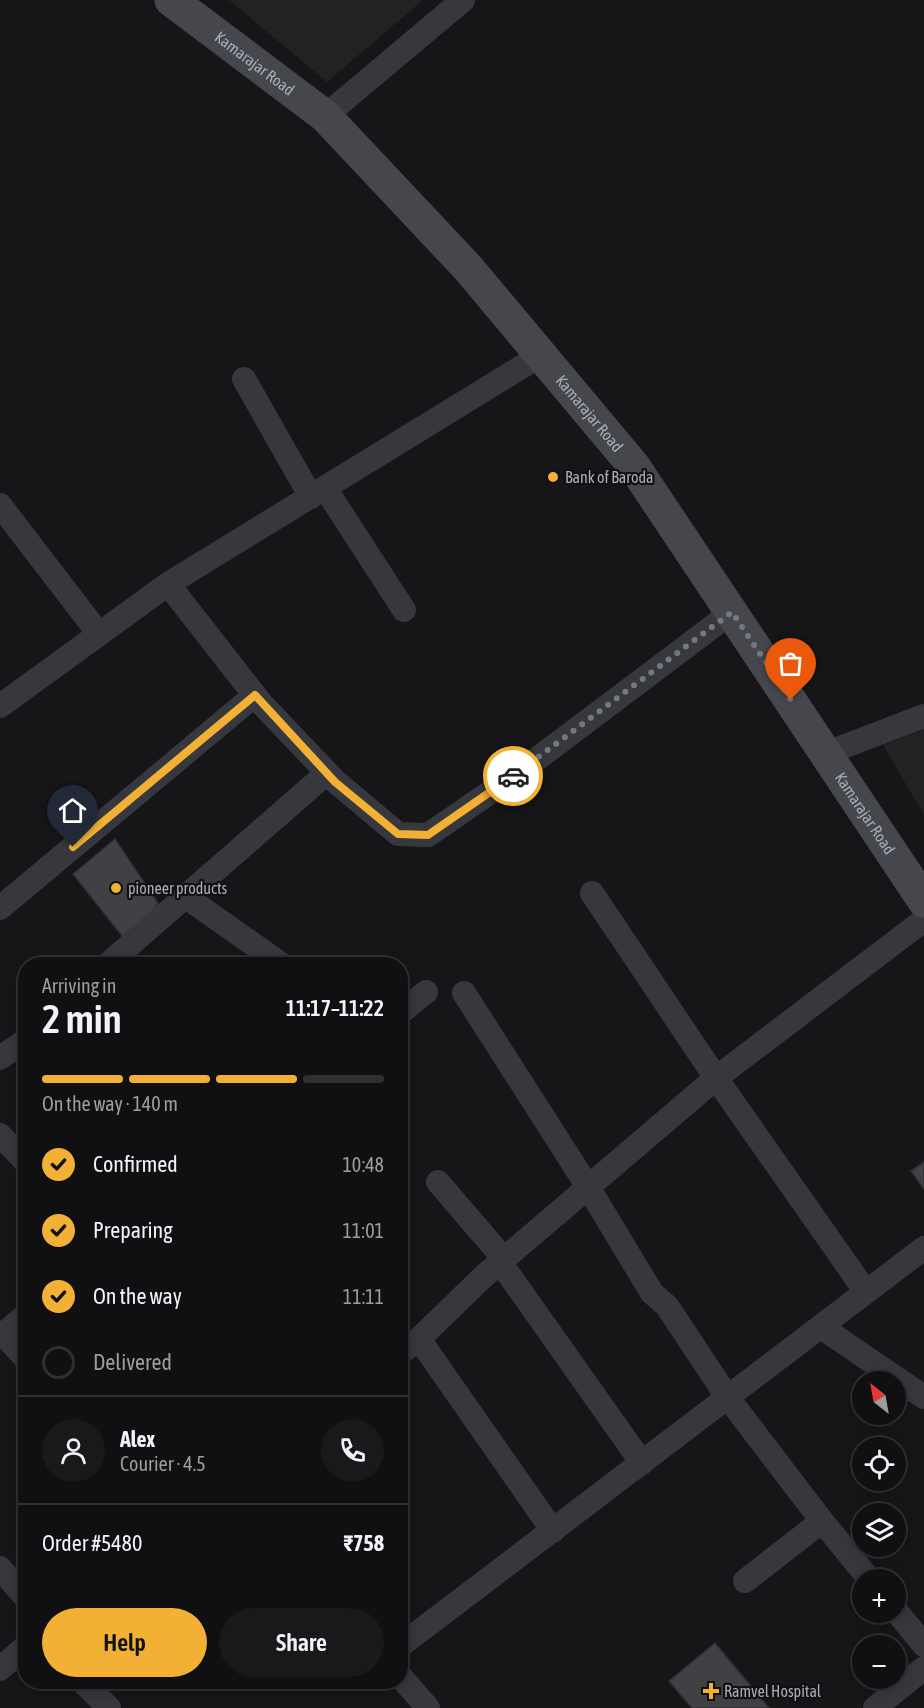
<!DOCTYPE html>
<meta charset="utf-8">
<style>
body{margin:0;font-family:"Asap Condensed",sans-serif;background:#19191b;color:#f1f3f6;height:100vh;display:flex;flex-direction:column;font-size:22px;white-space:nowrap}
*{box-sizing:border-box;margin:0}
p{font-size:20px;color:#9c9d9f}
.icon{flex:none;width:33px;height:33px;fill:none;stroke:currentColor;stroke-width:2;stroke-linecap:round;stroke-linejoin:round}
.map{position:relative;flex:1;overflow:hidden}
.panel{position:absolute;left:18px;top:957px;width:390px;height:732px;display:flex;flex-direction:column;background:#101012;border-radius:24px;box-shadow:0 3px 15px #0003,0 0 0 2px #303032}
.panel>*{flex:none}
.needle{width:39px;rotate:329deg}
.tools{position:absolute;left:852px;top:1371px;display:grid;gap:12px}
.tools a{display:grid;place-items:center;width:54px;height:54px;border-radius:50%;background:#101012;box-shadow:0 3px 15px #0003,0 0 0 2px #303032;font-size:30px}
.pin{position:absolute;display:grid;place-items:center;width:51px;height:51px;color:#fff;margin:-62px -26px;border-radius:50% 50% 50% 0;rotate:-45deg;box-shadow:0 0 6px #0007}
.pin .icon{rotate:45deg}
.courier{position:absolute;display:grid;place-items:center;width:60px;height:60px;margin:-30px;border:4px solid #f2b134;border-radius:50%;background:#fff;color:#222;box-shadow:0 2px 8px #0007}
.head em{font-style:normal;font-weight:600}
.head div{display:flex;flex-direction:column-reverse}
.head{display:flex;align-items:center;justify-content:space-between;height:102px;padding:0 24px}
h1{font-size:39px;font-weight:600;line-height:45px}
.bar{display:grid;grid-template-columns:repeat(4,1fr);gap:9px 6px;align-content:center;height:72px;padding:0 24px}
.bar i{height:8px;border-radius:4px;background:#303032}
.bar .active{background:#f2b134}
.bar p{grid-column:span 4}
.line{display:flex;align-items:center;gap:15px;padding:0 24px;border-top:2px solid #303032}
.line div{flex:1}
.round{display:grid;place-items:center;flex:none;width:63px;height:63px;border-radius:32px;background:#19191b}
ol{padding:0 24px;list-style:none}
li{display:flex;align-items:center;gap:18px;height:66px}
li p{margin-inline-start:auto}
li .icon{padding:6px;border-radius:50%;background:#f2b134;color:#111;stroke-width:4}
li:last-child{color:#9c9d9f}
li i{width:33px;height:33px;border:3px solid #303032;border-radius:50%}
.cta{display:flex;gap:12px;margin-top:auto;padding:12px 24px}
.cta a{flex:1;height:69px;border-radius:36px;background:#f2b134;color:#111;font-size:24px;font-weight:600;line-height:69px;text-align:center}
.cta a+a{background:#19191b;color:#f1f3f6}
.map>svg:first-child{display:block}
.built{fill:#222225}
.building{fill:#404145;stroke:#303034;stroke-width:1.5}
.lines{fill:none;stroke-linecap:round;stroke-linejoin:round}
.street{stroke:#37383d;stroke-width:24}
.secondary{stroke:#45474d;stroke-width:33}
.done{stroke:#757880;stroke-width:6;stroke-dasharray:0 10.8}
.route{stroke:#f2b134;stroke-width:8}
.poi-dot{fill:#f2b134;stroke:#111113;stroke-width:2}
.labels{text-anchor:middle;stroke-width:4.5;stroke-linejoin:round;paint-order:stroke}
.street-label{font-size:16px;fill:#a8adb8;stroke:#111113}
.poi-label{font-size:16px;fill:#a8adb8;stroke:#111113;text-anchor:start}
</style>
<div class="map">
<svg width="924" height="1708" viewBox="0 0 924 1708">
<rect width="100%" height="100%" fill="#161618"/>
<!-- built -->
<path class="built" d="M229,0H423L327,82Z
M924,729V815L883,745Z"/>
<!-- building -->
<path class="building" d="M115,839L158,903L130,946L73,874Z
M924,1162V1189L911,1171Z
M715,1643L769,1708H692L669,1681Z"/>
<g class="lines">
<!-- street -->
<path class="street" d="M325,116L463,0
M541,355L168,584L260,702L335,781L398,834L428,835L521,771L732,612
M244,379L311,497
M325,488L404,610
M0,505L99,634
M0,706L168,584
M827,753L924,716
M592,893L716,1078L866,1292
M186,897L281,964
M0,908L255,695
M108,964L327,773
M464,993L588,1187L652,1293L667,1306L728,1398L822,1521
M400,1013L426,992
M0,1058L26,1040
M0,1135L26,1162
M438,1182L504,1259
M500,1262L642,1463
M821,1327L924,1397
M3,1334L26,1359
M0,1337L26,1315
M419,1339L553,1531
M400,1353L419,1339L484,1276L716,1078L924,920
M0,1568L26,1598
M745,1581L822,1521L870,1580
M896,1611L924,1645
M400,1646L924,1248
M0,1669L26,1646
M400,1676L428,1708
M83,1682L109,1708
M875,1708L924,1668"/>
<!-- secondary -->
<path class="secondary" id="s1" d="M171,0L325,116L468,268L633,465L924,901"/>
</g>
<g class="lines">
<!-- done -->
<path class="done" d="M513,776L732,612L791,700"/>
<!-- route -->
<path class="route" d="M73,847L255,695L335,782L398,834L428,835L513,776"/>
</g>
<!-- markers -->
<g class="poi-dot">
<circle cx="553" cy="477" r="6"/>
<circle cx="116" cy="888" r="6"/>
<path d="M708 1682h6v6h6v6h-6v6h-6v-6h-6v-6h6z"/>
</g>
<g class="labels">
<!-- street labels -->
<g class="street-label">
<text dy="6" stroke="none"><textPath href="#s1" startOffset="105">Kamarajar Road</textPath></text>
<text dy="6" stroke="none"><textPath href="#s1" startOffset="591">Kamarajar Road</textPath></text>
<text dy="6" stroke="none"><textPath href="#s1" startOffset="1077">Kamarajar Road</textPath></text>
</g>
<!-- poi labels -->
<g class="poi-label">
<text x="565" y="483">Bank of Baroda</text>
<text x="128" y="894">pioneer products</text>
<text x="724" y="1697">Ramvel Hospital</text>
</g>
</g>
</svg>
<div class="tools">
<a><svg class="needle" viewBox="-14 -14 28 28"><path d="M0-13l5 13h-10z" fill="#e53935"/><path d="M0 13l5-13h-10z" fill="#9c9d9f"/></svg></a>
<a><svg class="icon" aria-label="locate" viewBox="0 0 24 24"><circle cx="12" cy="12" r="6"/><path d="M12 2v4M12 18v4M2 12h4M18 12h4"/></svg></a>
<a><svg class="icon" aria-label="layers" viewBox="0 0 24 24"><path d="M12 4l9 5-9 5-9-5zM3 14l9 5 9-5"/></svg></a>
<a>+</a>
<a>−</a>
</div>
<div class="pin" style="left:791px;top:700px;background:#ea580c"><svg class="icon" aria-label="bag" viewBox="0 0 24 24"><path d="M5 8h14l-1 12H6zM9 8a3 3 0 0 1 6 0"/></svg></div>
<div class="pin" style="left:73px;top:847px;background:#1f2937"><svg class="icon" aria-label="home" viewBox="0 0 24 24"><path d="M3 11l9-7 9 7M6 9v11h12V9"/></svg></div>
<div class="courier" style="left:513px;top:776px"><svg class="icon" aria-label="car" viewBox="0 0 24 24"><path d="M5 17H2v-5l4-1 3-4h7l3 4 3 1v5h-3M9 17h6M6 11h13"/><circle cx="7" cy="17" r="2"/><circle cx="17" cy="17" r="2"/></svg></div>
<section class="panel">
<div class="head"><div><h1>2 min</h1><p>Arriving in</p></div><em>11:17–11:22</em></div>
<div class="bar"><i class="active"></i><i class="active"></i><i class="active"></i><i></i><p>On the way · 140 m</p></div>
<ol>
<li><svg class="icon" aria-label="check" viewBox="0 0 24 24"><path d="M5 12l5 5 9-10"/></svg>Confirmed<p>10:48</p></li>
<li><svg class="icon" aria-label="check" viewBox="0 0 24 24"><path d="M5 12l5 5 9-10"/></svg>Preparing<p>11:01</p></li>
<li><svg class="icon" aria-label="check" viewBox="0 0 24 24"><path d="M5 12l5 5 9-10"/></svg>On the way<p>11:11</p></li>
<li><i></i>Delivered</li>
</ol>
<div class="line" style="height:108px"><a class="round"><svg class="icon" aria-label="person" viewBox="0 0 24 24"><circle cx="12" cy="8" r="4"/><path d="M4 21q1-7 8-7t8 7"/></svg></a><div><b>Alex</b><p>Courier · 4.5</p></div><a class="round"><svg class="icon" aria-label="phone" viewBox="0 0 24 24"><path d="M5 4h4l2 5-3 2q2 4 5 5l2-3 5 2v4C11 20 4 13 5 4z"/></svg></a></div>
<div class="line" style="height:78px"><div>Order #5480</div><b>₹758</b></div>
<div class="cta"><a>Help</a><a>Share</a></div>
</section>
</div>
